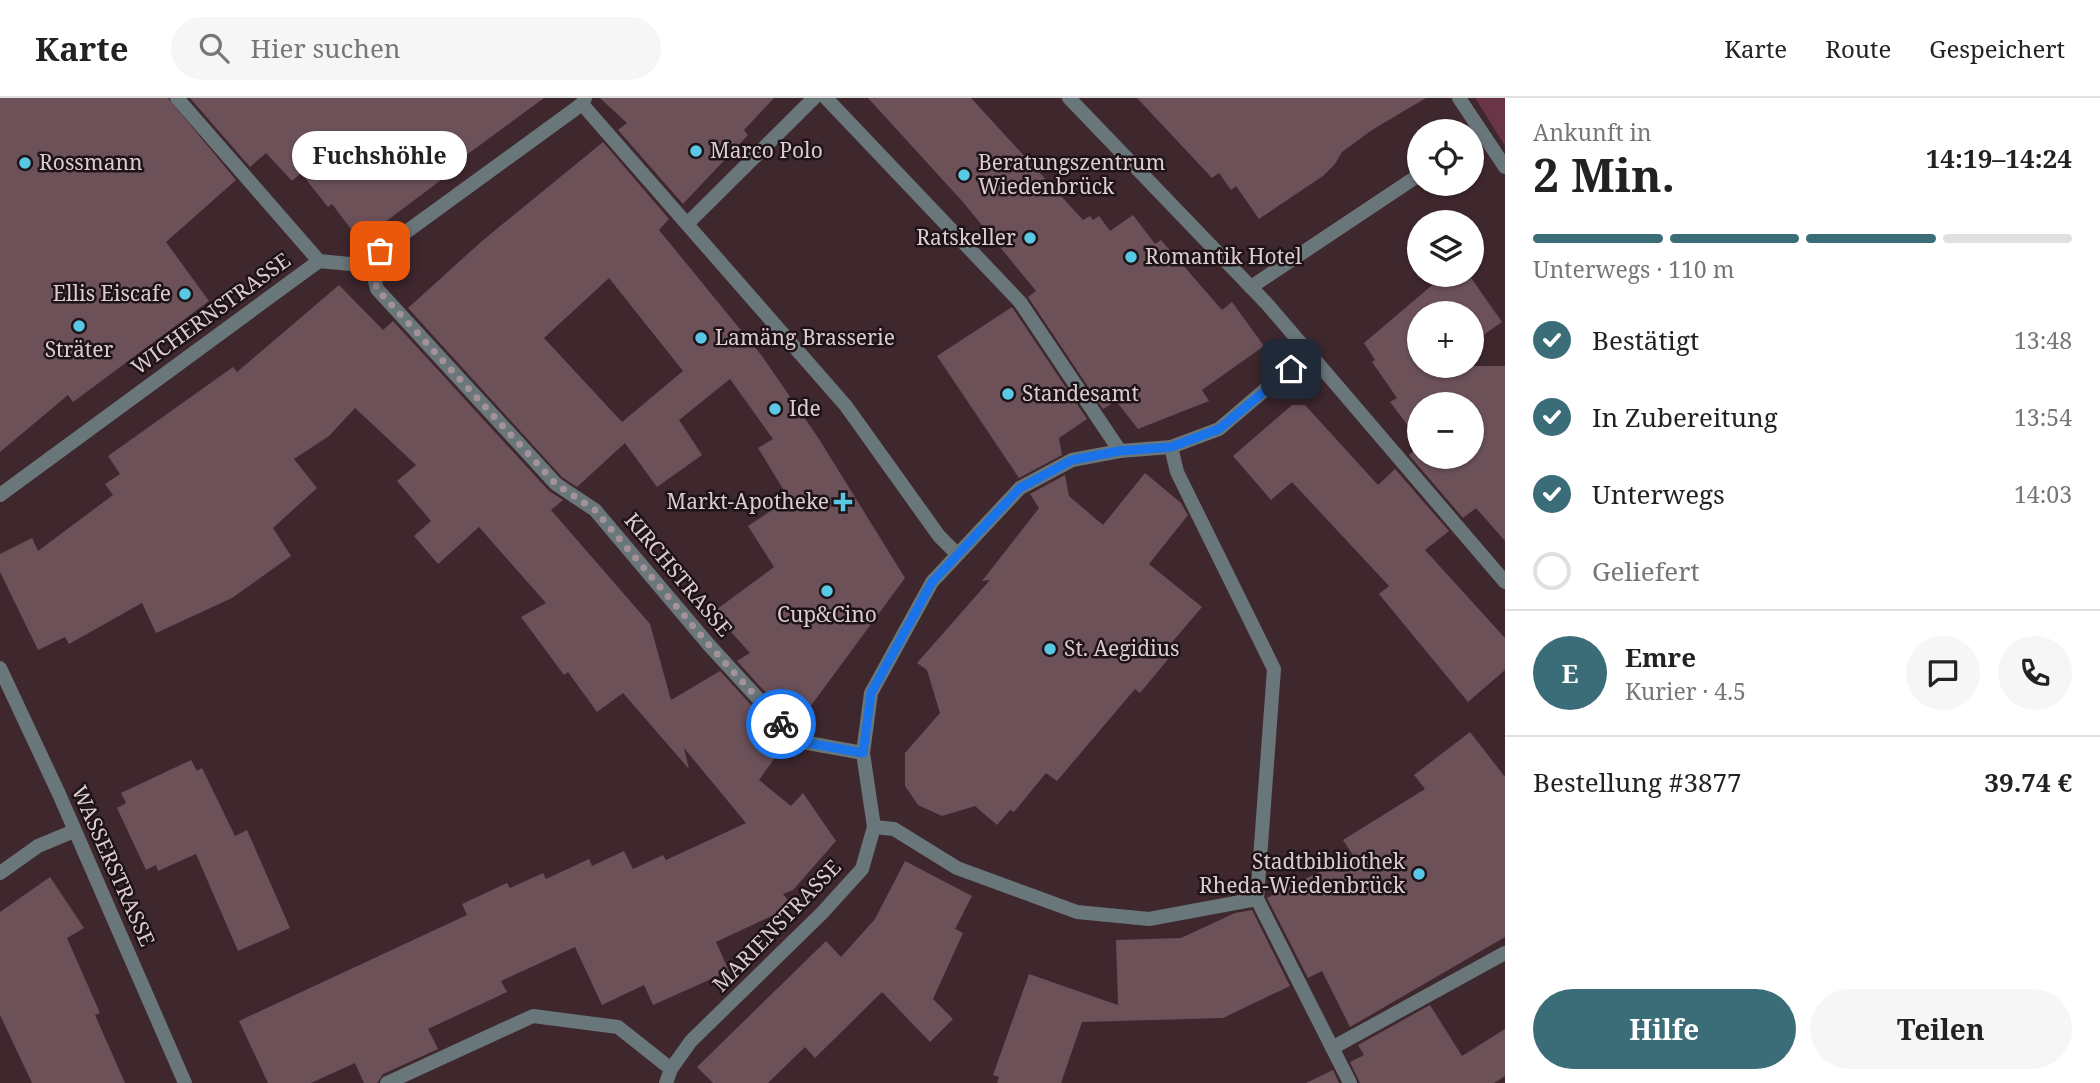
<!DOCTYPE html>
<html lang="de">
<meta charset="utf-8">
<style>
body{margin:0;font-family:"Noto Serif",serif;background:#f6f6f6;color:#222;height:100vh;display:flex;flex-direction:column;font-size:26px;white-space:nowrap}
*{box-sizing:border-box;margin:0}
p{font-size:23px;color:#767676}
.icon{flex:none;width:38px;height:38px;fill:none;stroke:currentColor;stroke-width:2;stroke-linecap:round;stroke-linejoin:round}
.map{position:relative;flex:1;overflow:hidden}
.sheet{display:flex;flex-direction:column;background:#fff;width:595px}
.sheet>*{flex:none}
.fabs{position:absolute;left:1407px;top:21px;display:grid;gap:14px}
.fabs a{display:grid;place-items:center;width:77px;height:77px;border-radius:50%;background:#fff;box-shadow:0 2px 5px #0004;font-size:35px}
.pin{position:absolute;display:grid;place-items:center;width:60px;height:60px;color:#fff;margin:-30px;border-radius:14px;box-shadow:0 4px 10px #0006}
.courier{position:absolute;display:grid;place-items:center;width:70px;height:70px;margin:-35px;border:5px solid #1a73e8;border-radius:50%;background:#fff;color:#222;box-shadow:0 2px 9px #0007}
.bubble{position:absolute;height:49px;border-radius:24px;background:#fff;box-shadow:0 2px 5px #0004;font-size:23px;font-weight:700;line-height:49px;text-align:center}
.summary em{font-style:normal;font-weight:700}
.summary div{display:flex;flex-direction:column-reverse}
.summary{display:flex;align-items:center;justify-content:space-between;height:119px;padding:0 28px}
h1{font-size:46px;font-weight:700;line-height:52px}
.bar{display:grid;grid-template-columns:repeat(4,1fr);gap:10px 7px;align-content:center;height:84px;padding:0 28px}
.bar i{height:9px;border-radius:5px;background:#e0e0e0}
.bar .selected{background:#3b6d79}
.bar p{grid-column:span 4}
.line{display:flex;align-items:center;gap:18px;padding:0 28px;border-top:2px solid #e0e0e0}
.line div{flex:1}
.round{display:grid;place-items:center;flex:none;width:74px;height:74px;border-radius:37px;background:#f6f6f6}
ol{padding:0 28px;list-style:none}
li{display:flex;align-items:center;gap:21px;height:77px}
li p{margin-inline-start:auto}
li .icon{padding:7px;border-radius:50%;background:#3b6d79;color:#fff;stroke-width:4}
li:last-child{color:#767676}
li i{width:38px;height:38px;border:4px solid #e0e0e0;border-radius:50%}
.action{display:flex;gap:14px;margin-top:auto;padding:14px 28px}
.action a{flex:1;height:80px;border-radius:42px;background:#3b6d79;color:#fff;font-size:28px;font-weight:700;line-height:80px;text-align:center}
.action a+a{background:#f6f6f6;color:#222}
header{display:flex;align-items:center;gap:42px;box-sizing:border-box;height:98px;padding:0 35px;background:#fff;border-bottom:2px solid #e0e0e0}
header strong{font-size:33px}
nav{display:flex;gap:38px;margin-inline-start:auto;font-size:24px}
.search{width:490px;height:63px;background:#f6f6f6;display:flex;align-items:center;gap:18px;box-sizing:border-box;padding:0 24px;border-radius:38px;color:#767676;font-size:26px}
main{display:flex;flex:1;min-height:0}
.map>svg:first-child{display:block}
.green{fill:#693547}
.building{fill:#6c5159;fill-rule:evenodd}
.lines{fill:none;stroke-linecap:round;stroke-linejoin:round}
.service{stroke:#69767a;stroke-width:14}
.pedestrian{stroke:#69767a;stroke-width:14}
.minor{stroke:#69767a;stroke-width:14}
.tertiary{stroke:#69767a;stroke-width:14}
.done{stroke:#a59298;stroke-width:7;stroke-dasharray:0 12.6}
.route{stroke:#1a73e8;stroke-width:9}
.poi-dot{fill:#59c8e4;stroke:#1e1317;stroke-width:2.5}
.labels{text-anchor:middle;stroke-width:5;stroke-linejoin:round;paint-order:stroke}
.poi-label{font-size:21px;fill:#dcccd1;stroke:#1e1317;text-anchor:start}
.street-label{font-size:21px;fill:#dcccd1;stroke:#1e1317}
</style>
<header>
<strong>Karte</strong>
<div class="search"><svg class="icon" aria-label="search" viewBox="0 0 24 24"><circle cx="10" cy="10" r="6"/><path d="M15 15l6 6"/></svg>Hier suchen</div>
<nav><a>Karte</a><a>Route</a><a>Gespeichert</a></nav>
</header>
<main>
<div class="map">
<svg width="1505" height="985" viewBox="0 0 1505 985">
<rect width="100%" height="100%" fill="#3f272e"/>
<!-- green -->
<path class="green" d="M1475,0H1505V48L1477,3Z"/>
<!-- building -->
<path class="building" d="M0,0H168L236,82L166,144L209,203L73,304L68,297L0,354Z
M190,0H544L450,69L453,73L360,143L332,106L328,109L301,75L292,83L266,55L250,69Z
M600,0H774L744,32L748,37L683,106L618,32L627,25Z
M868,0H971L1083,122L1090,118L1093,122L1099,118L1110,133L1133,117L1155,146L1161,142L1222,212L1232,204L1264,248L1202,292L1209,303L1138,331L1116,303L1103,311L1028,199L1036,193L962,103Z
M1137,0H1426L1372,32L1342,54L1335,66L1323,78L1259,121L1236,88L1231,92L1219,75L1212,80Z
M603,44L669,121L659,132L762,258L819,341L905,480L796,628L737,563L750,555L713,514L774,469L748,428L789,401L758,350L773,341L730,281L679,322L702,357L657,389L625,345L577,389L562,379L408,210L482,143ZM609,180L683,273L622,324L544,240Z
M1444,177H1469L1502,224L1472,245V215H1419V268H1505V443L1476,410L1463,420L1409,357L1419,348V359H1472V306H1419V342L1390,304L1397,300L1372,264L1375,262L1364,245Z
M339,187L383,232L393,223L549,393L563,402L551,412L650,526L671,602L720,573L783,642L773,654L776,658L759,682L791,708L803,695L836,743L793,792L783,796L793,808L716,844L729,873L653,907L644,887L602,907L575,849L501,883L507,894L428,931L438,951L383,976L377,985H364L355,965L311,985H268L239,923L467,817L462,806L507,785L510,790L543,775L546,781L589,761L592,768L624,753L633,771L663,757L666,762L746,725L684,650L689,671L623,595L597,614L568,574L564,577L521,519L546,505L479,429L438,466L414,438L431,423L397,383L416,367L355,310L329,338L294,361L317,390L273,430L291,458L232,500L156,535L142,505L69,546L65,539L38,552L0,474V456L32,440L38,453L113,397L105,386L120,376L108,358L233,269L237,274Z
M1012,209L1087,321L1059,340L1062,357L1019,380L937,258Z
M1292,307H1305L1378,387L1395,371L1449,433L1425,452L1505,540V572L1468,604L1379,496L1389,488L1292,384L1271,402L1233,358Z
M1145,375L1181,405L1188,417L1149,466L1202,509L1168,549L1174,554L1140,595L1135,591L1057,683L1046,675L1014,714L1010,712L997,727L975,708L942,718L918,707L905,688V655L940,615L927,572L917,565L990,482L982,483L1039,410L1030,396L1065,377L1069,398L1103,427Z
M1470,634L1505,679V839L1350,929L1322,873L1308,880L1267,800L1353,757L1343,742L1425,691L1414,677Z
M191,662L197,673L202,670L235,738L247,732L290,830L238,853L196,756L158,773L156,767L146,772L117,710L126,705L121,695Z
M905,763L972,798L955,831L963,835L933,901L953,921L930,944L882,894L815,960L805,949L768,985H713L697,969L826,843L841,859L875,821Z
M50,779L84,830L67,840L100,915L95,917L125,985H32L0,917V814Z
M1252,812L1290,888L1223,920L1082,924L1061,985H997L999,979L993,977L1029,876L1118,907L1116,842L1181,840L1235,815Z
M1430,907L1462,958L1505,931V978L1494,985H1360L1350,964L1364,957L1358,947Z
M1333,972L1339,985H1306Z"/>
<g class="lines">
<!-- service -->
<path class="service" d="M1332,950L1505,855"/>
<!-- pedestrian -->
<path class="pedestrian" d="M826,0L1020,204L1120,353
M582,6L846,308L939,438L957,456
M687,126L814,0
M1171,349L1177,374L1274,571L1257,801
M874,729L894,731L957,770L1077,814L1149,821L1257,801
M1257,801L1350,985
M387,985L533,918L618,929L671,971"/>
<!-- minor -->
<path class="minor" d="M177,0L319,163
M1459,0L1505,69
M371,168L377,191L556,386L595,412L709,547L797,643L863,655
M371,168L380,153L582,6L585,0
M1251,189L1419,77
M0,397L319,163L371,168
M0,775L38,748L74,733
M666,985L671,971L691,943L822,815L862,771L874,729L863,655L871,595L932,484L1020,390L1072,362L1120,353L1171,349L1219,331L1308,255"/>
<!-- tertiary -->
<path class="tertiary" d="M1069,0L1268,207L1505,484
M0,570L59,696L185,985"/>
</g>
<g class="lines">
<!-- done -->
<path class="done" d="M380,153L371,168L377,191L556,386L595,412L709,547L781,626"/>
<!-- route -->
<path class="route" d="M781,626L797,643L863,655L871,595L932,484L1020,390L1072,362L1119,353L1171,349L1219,331L1291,271"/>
</g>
<!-- markers -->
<g class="poi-dot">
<circle cx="696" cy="53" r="7"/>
<circle cx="25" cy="65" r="7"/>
<circle cx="964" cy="77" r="7"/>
<circle cx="1030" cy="140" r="7"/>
<circle cx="1131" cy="159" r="7"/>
<circle cx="185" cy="196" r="7"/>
<circle cx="79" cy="228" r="7"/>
<circle cx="701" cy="240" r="7"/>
<circle cx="1008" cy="296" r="7"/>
<circle cx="775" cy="311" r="7"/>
<path d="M839.5 393.5h7v7h7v7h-7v7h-7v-7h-7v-7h7z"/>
<circle cx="827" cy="493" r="7"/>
<circle cx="1050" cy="551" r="7"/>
<circle cx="1419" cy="776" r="7"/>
</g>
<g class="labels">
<!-- poi labels -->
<g class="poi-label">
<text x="710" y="60">Marco Polo</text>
<text x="39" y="72">Rossmann</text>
<text x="978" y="72">Beratungszentrum<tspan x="978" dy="24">Wiedenbrück</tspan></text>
<text x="1016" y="147" text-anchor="end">Ratskeller</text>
<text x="1145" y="166">Romantik Hotel</text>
<text x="171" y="203" text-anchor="end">Ellis Eiscafe</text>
<text x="715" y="247">Lamäng Brasserie</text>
<text x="79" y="259" text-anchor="middle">Sträter</text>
<text x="1022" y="303">Standesamt</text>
<text x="789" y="318">Ide</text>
<text x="829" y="411" text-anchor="end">Markt-Apotheke</text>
<text x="827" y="524" text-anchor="middle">Cup&amp;Cino</text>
<text x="1064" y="558">St. Aegidius</text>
<text x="1405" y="771" text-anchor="end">Stadtbibliothek<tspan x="1405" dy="24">Rheda-Wiedenbrück</tspan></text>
</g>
<!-- street labels -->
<g class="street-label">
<text transform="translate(211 216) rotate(-36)" y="7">WICHERNSTRASSE</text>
<text transform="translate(678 477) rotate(50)" y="7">KIRCHSTRASSE</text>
<text transform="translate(113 768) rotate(66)" y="7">WASSERSTRASSE</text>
<text transform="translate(777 828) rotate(-46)" y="7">MARIENSTRASSE</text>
</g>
</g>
</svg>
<div class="fabs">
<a><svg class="icon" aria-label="locate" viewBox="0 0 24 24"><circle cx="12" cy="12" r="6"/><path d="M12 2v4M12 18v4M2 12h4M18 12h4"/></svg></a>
<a><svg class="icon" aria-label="layers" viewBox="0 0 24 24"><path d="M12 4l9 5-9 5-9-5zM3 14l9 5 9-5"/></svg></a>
<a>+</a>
<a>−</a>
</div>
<div class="pin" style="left:380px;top:153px;background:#ea580c"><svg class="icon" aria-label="bag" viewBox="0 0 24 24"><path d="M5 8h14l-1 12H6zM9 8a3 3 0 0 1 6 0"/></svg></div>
<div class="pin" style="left:1291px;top:271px;background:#1f2937"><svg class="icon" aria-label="home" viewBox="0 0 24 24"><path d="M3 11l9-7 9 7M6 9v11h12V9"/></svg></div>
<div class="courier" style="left:781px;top:626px"><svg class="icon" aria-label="bike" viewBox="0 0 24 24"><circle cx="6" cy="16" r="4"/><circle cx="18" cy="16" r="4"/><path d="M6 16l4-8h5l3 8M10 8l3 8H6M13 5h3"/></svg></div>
<div class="bubble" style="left:292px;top:33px;width:175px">Fuchshöhle</div>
</div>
<section class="sheet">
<div class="summary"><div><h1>2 Min.</h1><p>Ankunft in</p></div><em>14:19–14:24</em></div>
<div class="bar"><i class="selected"></i><i class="selected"></i><i class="selected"></i><i></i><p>Unterwegs · 110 m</p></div>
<ol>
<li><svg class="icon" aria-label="check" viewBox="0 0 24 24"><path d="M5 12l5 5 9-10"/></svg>Bestätigt<p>13:48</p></li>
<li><svg class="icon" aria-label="check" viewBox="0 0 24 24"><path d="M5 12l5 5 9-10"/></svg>In Zubereitung<p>13:54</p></li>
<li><svg class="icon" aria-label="check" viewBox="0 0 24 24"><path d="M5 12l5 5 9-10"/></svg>Unterwegs<p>14:03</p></li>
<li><i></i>Geliefert</li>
</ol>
<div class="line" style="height:126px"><b class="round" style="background:#3b6d79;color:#fff">E</b><div><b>Emre</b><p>Kurier · 4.5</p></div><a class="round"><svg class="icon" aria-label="chat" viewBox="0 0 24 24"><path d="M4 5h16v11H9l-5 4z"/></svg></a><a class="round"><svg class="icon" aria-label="phone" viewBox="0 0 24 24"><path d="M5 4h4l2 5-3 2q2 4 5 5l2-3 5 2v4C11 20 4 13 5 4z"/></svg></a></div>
<div class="line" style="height:91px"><div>Bestellung #3877</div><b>39.74 €</b></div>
<div class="action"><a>Hilfe</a><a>Teilen</a></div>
</section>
</main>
